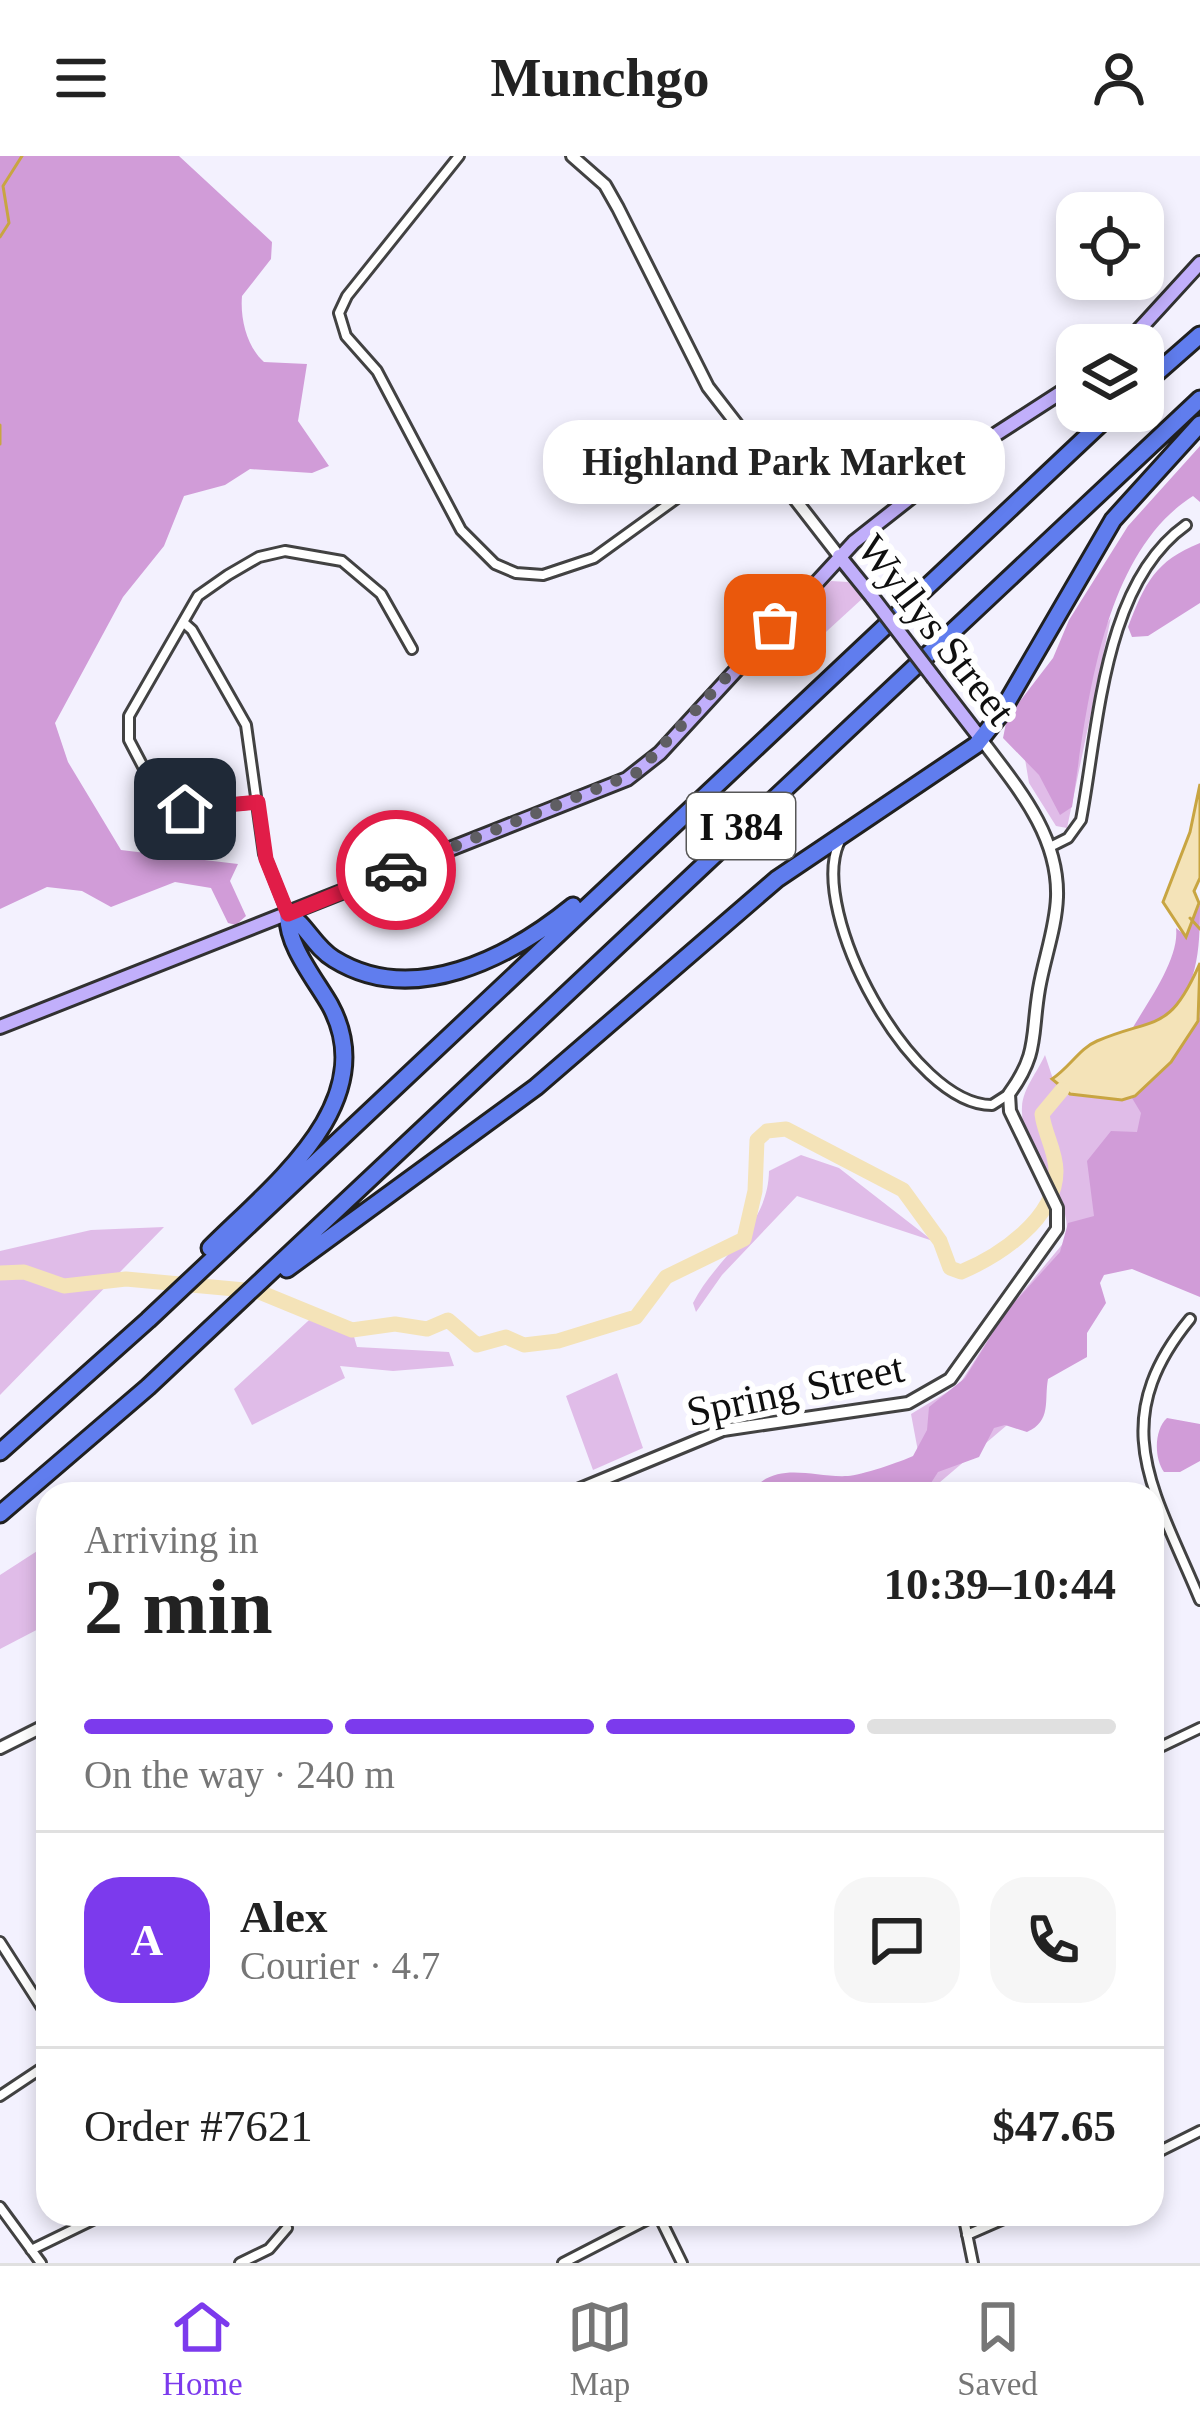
<!DOCTYPE html>
<meta charset="utf-8">
<style>
body{margin:0;font-family:"Times New Roman",serif;background:#f6f6f6;color:#222;height:100vh;display:flex;flex-direction:column;font-size:45px;white-space:nowrap}
*{box-sizing:border-box;margin:0}
p{font-size:39px;color:#767676}
.icon{flex:none;width:66px;height:66px;fill:none;stroke:currentColor;stroke-width:2;stroke-linecap:round;stroke-linejoin:round}
.map{position:relative;flex:1;overflow:hidden}
.side{position:absolute;left:36px;top:1326px;width:1128px;height:744px;display:flex;flex-direction:column;background:#fff;border-radius:36px;box-shadow:0 6px 18px #0003}
.side>*{flex:none}
.fabs{position:absolute;left:1056px;top:36px;display:grid;gap:24px}
.fabs a{display:grid;place-items:center;width:108px;height:108px;border-radius:24px;background:#fff;box-shadow:0 6px 18px #0003;font-size:60px}
.pin{position:absolute;display:grid;place-items:center;width:102px;height:102px;color:#fff;margin:-51px;border-radius:24px;box-shadow:0 6px 18px #0006}
.courier{position:absolute;display:grid;place-items:center;width:120px;height:120px;margin:-60px;border:9px solid #e11d48;border-radius:50%;background:#fff;color:#222;box-shadow:0 3px 15px #0007}
.bubble{position:absolute;height:84px;border-radius:36px;background:#fff;box-shadow:0 6px 18px #0003;font-size:39px;font-weight:800;line-height:84px;text-align:center}
.overview em{font-style:normal;font-weight:800}
.overview div{display:flex;flex-direction:column-reverse}
.overview{display:flex;align-items:center;justify-content:space-between;height:204px;padding:0 48px}
h1{font-size:78px;font-weight:800;line-height:90px}
.bar{display:grid;grid-template-columns:repeat(4,1fr);gap:18px 12px;align-content:center;height:144px;padding:0 48px}
.bar i{height:15px;border-radius:9px;background:#e0e0e0}
.bar .current{background:#7c3aed}
.bar p{grid-column:span 4}
.line{display:flex;align-items:center;gap:30px;padding:0 48px;border-top:3px solid #e0e0e0}
.line div{flex:1}
.round{display:grid;place-items:center;flex:none;width:126px;height:126px;border-radius:36px;background:#f6f6f6}
header{display:flex;justify-content:space-between;align-items:center;height:156px;padding:0 48px;background:#fff;font-size:54px;font-weight:800}
.tab-bar{display:flex;justify-content:space-around;align-items:center;height:168px;border-top:3px solid #e0e0e0;background:#fff;font-size:33px;color:#767676}
.tab-bar a{display:grid;justify-items:center;gap:6px}
.tab-bar .current{color:#7c3aed}
.map>svg:first-child{display:block}
.green{fill:#e0bce8}
.forest{fill:#d19cd8}
.water{fill:#f4e3b8;stroke:#c8a542;stroke-width:3}
.lines{fill:none;stroke-linecap:round;stroke-linejoin:round}
.stream{stroke:#c8a542;stroke-width:3}
.river{stroke:#f4e3b8;stroke-width:15}
.minor-casing{stroke:#424242;stroke-width:14}
.tertiary-casing{stroke:#424242;stroke-width:16}
.secondary-casing{stroke:#313131;stroke-width:18}
.motorway-casing{stroke:#202020;stroke-width:21}
.minor{stroke:#fff;stroke-width:8}
.tertiary{stroke:#fff;stroke-width:10}
.secondary{stroke:#c1affb;stroke-width:12}
.motorway{stroke:#607dee;stroke-width:15}
.secondary-bridge-casing{stroke:#313131;stroke-width:18;stroke-linecap:butt}
.secondary-bridge{stroke:#c1affb;stroke-width:12}
.done{stroke:#5f5e63;stroke-width:12;stroke-dasharray:0 21.6}
.route{stroke:#e11d48;stroke-width:15}
.labels{text-anchor:middle;stroke-width:12;stroke-linejoin:round;paint-order:stroke}
.shield{fill:#fff;stroke:#575757;stroke-width:3}
.shield-label{font-size:39px;font-weight:bold;fill:#0f0f0f}
.street-label{font-size:42px;fill:#0f0f0f;stroke:#fff}
</style>
<header><svg class="icon" aria-label="menu" viewBox="0 0 24 24"><path d="M4 6h16M4 12h16M4 18h16"/></svg>Munchgo<svg class="icon" aria-label="person" viewBox="0 0 24 24"><circle cx="12" cy="8" r="4"/><path d="M4 21q1-7 8-7t8 7"/></svg></header>
<div class="map">
<svg width="1200" height="2107" viewBox="0 0 1200 2107">
<rect width="100%" height="100%" fill="#f3f1fe"/>
<!-- green -->
<path class="green" d="M831,425L848,426L863,442L815,486L786,465Z
M1111,461L1067,672L1056,670L1029,627L1025,603Z
M1200,807V1111L1133,1065L1027,1252L926,1338L911,1258L959,1229L1005,1157L1066,1084C1075,1035 1019,1000 1022,951C1023,932 1037,917 1045,899L1053,923L1100,883L1147,872L1189,832Z
M801,999L839,1012L933,1085L797,1040L722,1119L696,1156L693,1147C717,1100 768,1072 769,1015Z
M164,1071L0,1239V1095L91,1074Z
M320,1154L350,1167L357,1191L449,1196L454,1210L393,1215L340,1210L345,1222L252,1269L234,1233Z
M617,1217L643,1292L593,1314L566,1240Z
M48,1388V1468L0,1493V1419Z"/>
<!-- forest -->
<path class="forest" d="M0,0H179L272,86L271,103L242,140C240,163 247,191 264,206L307,208L298,265L329,310L312,317L250,313L225,329L184,340L164,390L123,441L55,567L68,606L121,694L238,708L230,725L246,760L236,769L228,767L211,732L175,726L111,751L82,735L47,731L0,753Z
M1200,290V346L1193,340C1101,398 1087,553 1072,651L1060,659L1039,619L1003,582L1007,562L1053,502L1069,464L1128,370Z
M1200,387V447L1148,480L1132,481L1128,471C1145,427 1155,405 1200,387Z
M1200,748C1200,804 1197,859 1131,875C1146,848 1180,803 1176,772L1186,780Z
M1200,861V1141L1132,1113L1104,1119L1100,1127L1106,1147L1087,1177V1201L1048,1223C1044,1244 1052,1265 1027,1276L1005,1269L994,1272L979,1301L938,1316L924,1338H854L847,1327L813,1338H748C777,1303 810,1322 848,1320C859,1320 903,1305 913,1300L927,1274L929,1251L965,1222L1005,1157L1060,1096L1068,1067L1094,1060L1087,1005L1111,975L1137,976L1141,957L1132,942L1171,906Z
M1167,1262L1200,1268V1305L1180,1316H1164C1154,1302 1154,1274 1167,1262Z"/>
<!-- water -->
<path class="water" d="M1200,628V722L1194,735L1199,747L1186,781L1163,746L1190,676Z
M1200,807L1198,865L1171,906L1135,940L1122,944L1070,938L1052,923C1069,912 1080,892 1097,885C1156,860 1169,878 1200,807Z"/>
<g class="lines">
<!-- stream -->
<path class="stream" d="M0,81L9,67L3,30L22,0
M0,269V288
M1190,762L1200,773"/>
<!-- river -->
<path class="river" d="M0,1117L24,1116L64,1130L126,1123L257,1135L352,1174L395,1168L427,1173L448,1164L477,1189L506,1181L524,1189L558,1185L636,1161L666,1121L744,1083L755,1035L757,984L767,975L786,973L903,1034L940,1085L950,1112L961,1116C999,1100 1056,1063 1056,1015C1056,995 1044,977 1042,958L1062,934"/>
<defs>
<path id="minor" d="M459,0L347,140L339,157L346,180L377,215L461,374L495,408L516,417L543,419L594,402L749,290
M183,466L192,474L246,569L264,698L287,756
M258,646L185,653L161,645L129,584V560L198,440L228,419L259,401L285,395L342,405L381,438L412,493
M839,687C808,756 911,949 992,949L1009,938
M1050,691L1068,682L1081,664C1099,569 1103,428 1186,369
M1190,1163C1104,1268 1155,1335 1200,1444
M1152,1595L1200,1572
M0,1786L48,1861
M0,1940L48,1908
M1152,1999L1200,1975
M0,2051L41,2107
M658,2058L682,2107
M963,2058L973,2107
M967,2079L1015,2058
M31,2094L105,2058
M240,2107L269,2093L287,2072
M563,2107L658,2058"/>
<path id="tertiary" d="M572,0L605,29L618,52L708,231L839,400
M568,1338L723,1274L908,1247L950,1223L1057,1073V1052L1010,955L1009,938C1039,897 1031,880 1039,833C1044,803 1056,772 1057,741C1059,679 1017,631 981,583
M0,1592L48,1568"/>
<path id="secondary" d="M1125,189L1200,107
M839,400L873,442
M934,522L981,583
M0,871L627,623L660,597L854,386L967,297L1077,226"/>
<path id="motorway" d="M1143,229L1200,179
M288,758C306,768 314,791 334,803C413,852 509,802 573,750
M210,1092C273,1029 383,946 330,849C315,823 286,788 288,758
M287,1113L536,931L777,723L976,589L999,560L1113,364L1200,268
M0,1296L148,1164L1114,255
M0,1358L148,1231L1200,243"/>
</defs>
<!-- minor casing -->
<use href="#minor" class="minor-casing"/>
<!-- tertiary casing -->
<use href="#tertiary" class="tertiary-casing"/>
<!-- secondary casing -->
<use href="#secondary" class="secondary-casing"/>
<!-- motorway casing -->
<use href="#motorway" class="motorway-casing"/>
<!-- minor -->
<use href="#minor" class="minor"/>
<!-- tertiary -->
<use href="#tertiary" class="tertiary"/>
<!-- secondary -->
<use href="#secondary" class="secondary"/>
<!-- motorway -->
<use href="#motorway" class="motorway"/>
<defs>
<path id="secondary-bridge" d="M873,442L934,522"/>
</defs>
<!-- secondary-bridge casing -->
<use href="#secondary-bridge" class="secondary-bridge-casing"/>
<!-- secondary-bridge -->
<use href="#secondary-bridge" class="secondary-bridge"/>
</g>
<g class="lines">
<!-- done -->
<path class="done" d="M396,714L638,616L775,469"/>
<!-- route -->
<path class="route" d="M185,653L258,646L266,703L288,758L396,714"/>
</g>
<g class="labels">
<!-- shield labels -->
<rect class="shield" x="687" y="637" width="108" height="66" rx="9"/>
<g class="shield-label">
<text x="741" y="684">I 384</text>
</g>
<!-- street labels -->
<g class="street-label">
<text transform="translate(937 473) rotate(52)" y="15">Wyllys Street</text>
<text transform="translate(795 1233) rotate(-12)" y="15">Spring Street</text>
</g>
</g>
</svg>
<div class="fabs">
<a><svg class="icon" aria-label="locate" viewBox="0 0 24 24"><circle cx="12" cy="12" r="6"/><path d="M12 2v4M12 18v4M2 12h4M18 12h4"/></svg></a>
<a><svg class="icon" aria-label="layers" viewBox="0 0 24 24"><path d="M12 4l9 5-9 5-9-5zM3 14l9 5 9-5"/></svg></a>
</div>
<div class="pin" style="left:775px;top:469px;background:#ea580c"><svg class="icon" aria-label="bag" viewBox="0 0 24 24"><path d="M5 8h14l-1 12H6zM9 8a3 3 0 0 1 6 0"/></svg></div>
<div class="pin" style="left:185px;top:653px;background:#1f2937"><svg class="icon" aria-label="home" viewBox="0 0 24 24"><path d="M3 11l9-7 9 7M6 9v11h12V9"/></svg></div>
<div class="courier" style="left:396px;top:714px"><svg class="icon" aria-label="car" viewBox="0 0 24 24"><path d="M5 17H2v-5l4-1 3-4h7l3 4 3 1v5h-3M9 17h6M6 11h13"/><circle cx="7" cy="17" r="2"/><circle cx="17" cy="17" r="2"/></svg></div>
<div class="bubble" style="left:543px;top:264px;width:462px">Highland Park Market</div>
<section class="side">
<div class="overview"><div><h1>2 min</h1><p>Arriving in</p></div><em>10:39–10:44</em></div>
<div class="bar"><i class="current"></i><i class="current"></i><i class="current"></i><i></i><p>On the way · 240 m</p></div>
<div class="line" style="height:216px"><b class="round" style="background:#7c3aed;color:#fff">A</b><div><b>Alex</b><p>Courier · 4.7</p></div><a class="round"><svg class="icon" aria-label="chat" viewBox="0 0 24 24"><path d="M4 5h16v11H9l-5 4z"/></svg></a><a class="round"><svg class="icon" aria-label="phone" viewBox="0 0 24 24"><path d="M5 4h4l2 5-3 2q2 4 5 5l2-3 5 2v4C11 20 4 13 5 4z"/></svg></a></div>
<div class="line" style="height:156px"><div>Order #7621</div><b>$47.65</b></div>
</section>
</div>
<nav class="tab-bar">
<a class="current"><svg class="icon" aria-label="home" viewBox="0 0 24 24"><path d="M3 11l9-7 9 7M6 9v11h12V9"/></svg>Home</a>
<a><svg class="icon" aria-label="map" viewBox="0 0 24 24"><path d="M3 6l6-2 6 2 6-2v14l-6 2-6-2-6 2zM9 4v14M15 6v14"/></svg>Map</a>
<a><svg class="icon" aria-label="saved" viewBox="0 0 24 24"><path d="M7 4h10v16l-5-4-5 4z"/></svg>Saved</a>
</nav>
